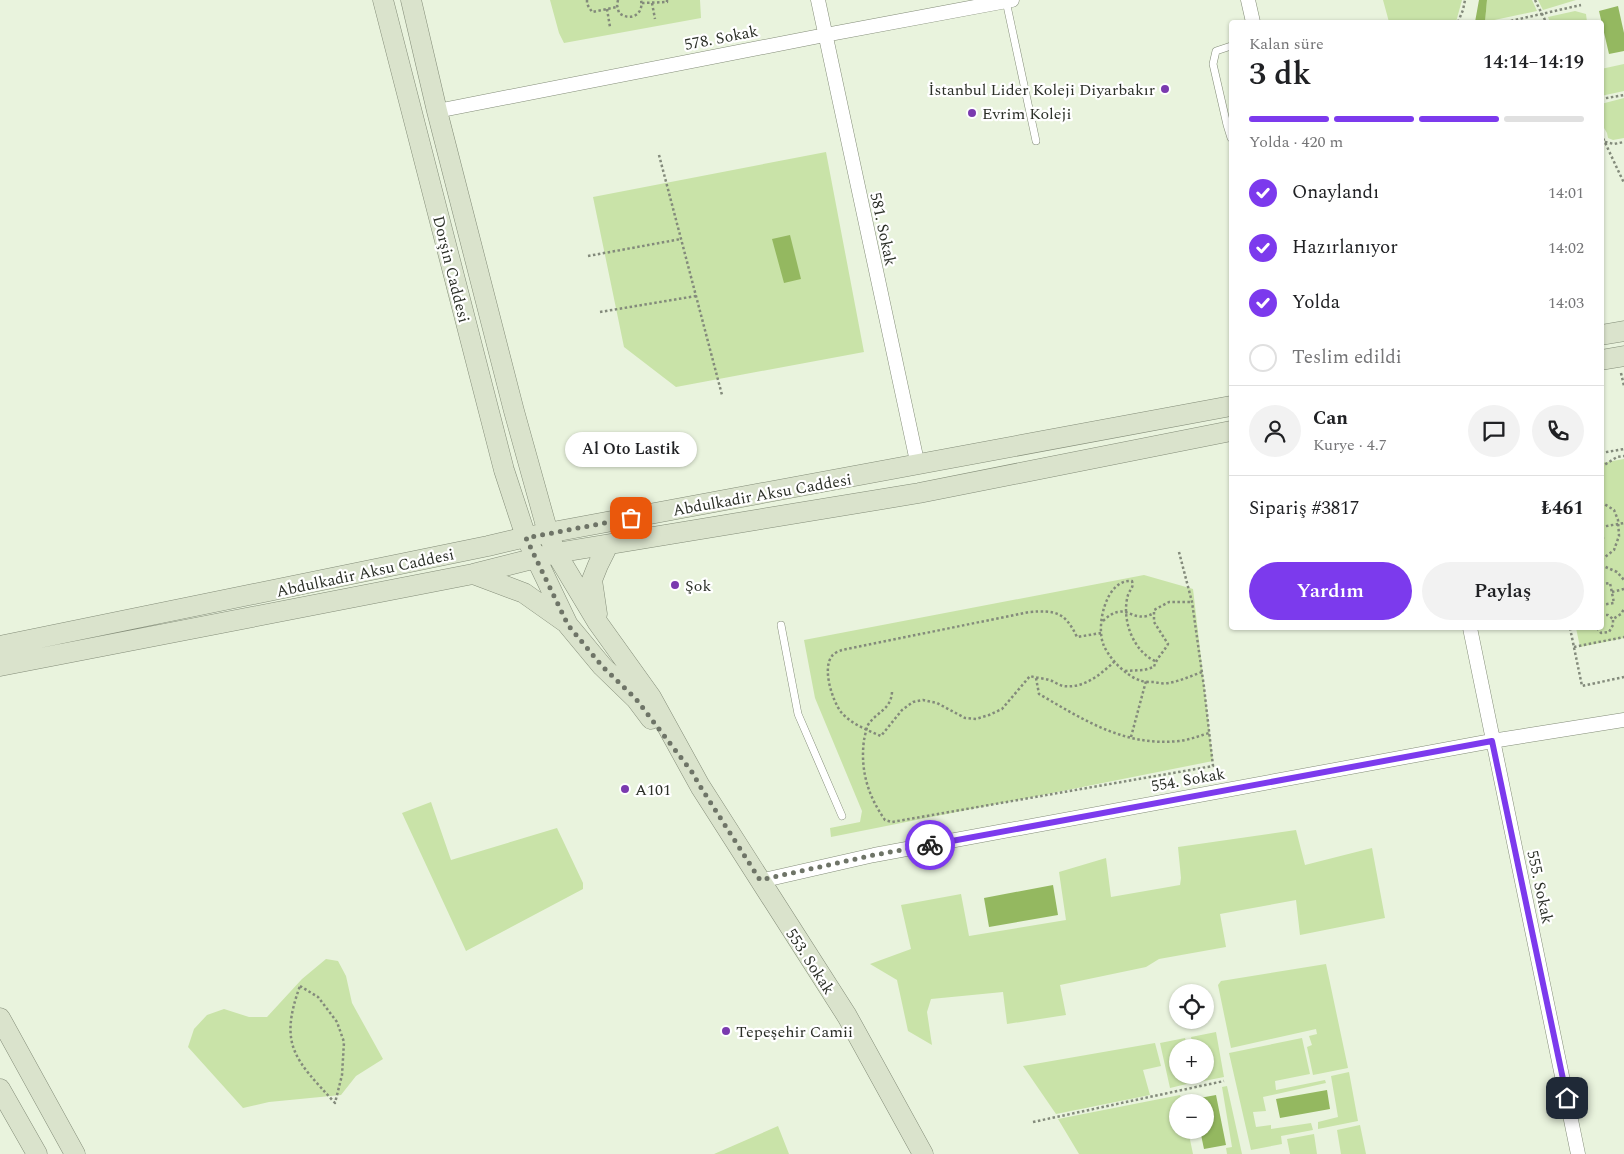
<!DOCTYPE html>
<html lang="tr">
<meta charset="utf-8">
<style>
body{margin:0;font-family:Spectral,serif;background:#f2f2f2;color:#202124;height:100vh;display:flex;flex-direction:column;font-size:19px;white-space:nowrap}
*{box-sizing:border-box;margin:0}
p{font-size:16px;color:#757577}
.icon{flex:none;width:28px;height:28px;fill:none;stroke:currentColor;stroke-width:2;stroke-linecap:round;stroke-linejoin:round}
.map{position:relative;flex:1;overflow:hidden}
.side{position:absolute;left:1229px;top:20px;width:375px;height:610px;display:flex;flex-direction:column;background:#fff;border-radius:5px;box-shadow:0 1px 4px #0004}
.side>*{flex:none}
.fabs{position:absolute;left:1169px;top:984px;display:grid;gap:10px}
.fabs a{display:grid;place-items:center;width:45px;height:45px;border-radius:50%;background:#fff;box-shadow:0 1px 4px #0004;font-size:25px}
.pin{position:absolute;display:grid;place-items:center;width:42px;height:42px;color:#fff;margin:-21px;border-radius:10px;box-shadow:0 2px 8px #0006}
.courier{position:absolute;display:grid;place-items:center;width:50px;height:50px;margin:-25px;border:4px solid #7c3aed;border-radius:50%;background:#fff;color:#222;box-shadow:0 1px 6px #0007}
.bubble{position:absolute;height:35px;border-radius:18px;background:#fff;box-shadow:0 1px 4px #0004;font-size:16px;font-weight:600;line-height:35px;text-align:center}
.summary em{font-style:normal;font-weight:600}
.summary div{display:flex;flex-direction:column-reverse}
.summary{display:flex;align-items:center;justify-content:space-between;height:85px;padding:0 20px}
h1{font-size:32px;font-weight:600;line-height:38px}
.bar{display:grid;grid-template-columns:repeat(4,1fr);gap:8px 5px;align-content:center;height:60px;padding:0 20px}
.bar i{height:6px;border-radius:4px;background:#e0e0e0}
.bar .active{background:#7c3aed}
.bar p{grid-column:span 4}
.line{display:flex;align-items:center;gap:12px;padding:0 20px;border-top:1px solid #e0e0e0}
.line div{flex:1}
.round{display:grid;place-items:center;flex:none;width:52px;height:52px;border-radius:26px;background:#f2f2f2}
ol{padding:0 20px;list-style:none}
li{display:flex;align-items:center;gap:15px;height:55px}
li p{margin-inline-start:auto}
li .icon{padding:5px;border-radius:50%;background:#7c3aed;color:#fff;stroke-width:4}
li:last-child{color:#757577}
li i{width:28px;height:28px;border:2px solid #e0e0e0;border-radius:50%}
.action{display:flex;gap:10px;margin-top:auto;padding:10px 20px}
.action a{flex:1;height:58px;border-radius:30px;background:#7c3aed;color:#fff;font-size:20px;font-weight:600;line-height:58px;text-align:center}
.action a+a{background:#f2f2f2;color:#202124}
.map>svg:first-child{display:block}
.green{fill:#c9e3a8}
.water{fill:#94b860}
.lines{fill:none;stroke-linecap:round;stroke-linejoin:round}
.lane-casing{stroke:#838c78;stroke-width:8}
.street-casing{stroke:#838c78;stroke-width:15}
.secondary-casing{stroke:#838c78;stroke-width:21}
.path{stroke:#838a7b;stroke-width:2.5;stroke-dasharray:2.5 2.5;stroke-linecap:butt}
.lane{stroke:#fff;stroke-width:7}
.street{stroke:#fff;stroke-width:14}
.secondary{stroke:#dae3cc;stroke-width:20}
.done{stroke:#6e7467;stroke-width:5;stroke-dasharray:0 9}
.route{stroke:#7c3aed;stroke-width:6}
.poi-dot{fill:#7a3aaf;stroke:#fff;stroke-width:2}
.labels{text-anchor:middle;stroke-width:4.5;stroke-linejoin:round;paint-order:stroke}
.street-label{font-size:16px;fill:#2b2f27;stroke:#fff}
.poi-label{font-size:16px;fill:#2b2f27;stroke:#fff;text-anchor:start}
</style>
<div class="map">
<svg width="1624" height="1154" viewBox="0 0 1624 1154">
<rect width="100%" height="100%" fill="#e9f3dd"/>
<!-- green -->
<path class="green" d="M550,0H700L701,18L564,43L559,33Z
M1383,0H1462L1456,22H1389Z
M1487,0H1532L1537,11L1485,22Z
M1538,0H1576L1543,10Z
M1575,11L1586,14L1587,22H1550L1548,17Z
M1624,64V91L1601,96V69Z
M1624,98V138L1613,140L1608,138L1607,133L1601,123V104Z
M826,152L864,352L676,387L624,347L593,197Z
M1624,459V638L1580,647L1576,628H1601V463Z
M1144,575L1193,589L1213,761L831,837L830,828L860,822L862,811L815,698L804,640Z
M431,802L451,860L557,828L583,883V889L466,951L402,813Z
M1296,830L1305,865L1372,848L1385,918L1300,935L1296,900L1220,914L1226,947L1159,959L1146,967L1060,985L1066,1015L1007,1024L1003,992L931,999L927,1012L932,1045L908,1031L897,980L870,964L911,949L901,905L961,894L969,936L1066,920L1059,872L1106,858L1111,897L1180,885L1181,878L1178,847Z
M326,959L338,961L346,976L352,1003L383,1059L356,1076L341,1095L269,1102L243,1108L188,1047L194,1029L207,1015L224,1009L249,1017H267L302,979Z
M1326,964L1348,1068L1313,1075L1307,1047L1312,1045L1309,1036L1317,1034L1316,1029L1231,1048L1218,985L1221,981Z
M1216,1032L1224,1077L1199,1082L1198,1075H1205V1048L1193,1047L1191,1037Z
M1185,1038L1187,1047L1178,1048V1075H1193L1195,1082L1170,1088L1160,1043Z
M1302,1038L1310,1074L1275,1081L1276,1090L1325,1080L1326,1083L1263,1097L1266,1111L1253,1112L1256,1127L1271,1125V1129L1311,1123L1313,1130L1281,1136L1282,1144L1251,1150L1229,1053Z
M1155,1043L1161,1066L1143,1070L1150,1095L1056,1114L1023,1066Z
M1349,1072L1358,1121L1318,1129V1122L1338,1117L1331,1076Z
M1227,1086L1242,1154H1227L1226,1148L1232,1147L1222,1087Z
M1180,1095L1182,1102H1178V1130H1188L1193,1154H1079L1058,1119Z
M1360,1125L1366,1154H1341L1337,1130Z
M778,1126L789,1154H714Z
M1314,1134L1317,1154H1290L1287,1139Z"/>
<!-- water -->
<path class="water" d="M1479,0H1487L1485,22H1475Z
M1618,6L1624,33V51L1609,54L1599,11Z
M790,235L801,279L784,283L772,239Z
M1053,885L1058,915L989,927L984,898Z
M1327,1090L1330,1109L1280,1118L1276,1099Z
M1216,1095L1226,1145L1204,1149L1200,1130H1205V1102H1194V1099Z"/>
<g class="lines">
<defs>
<path id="lane" d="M1006,1L1036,141
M1231,46L1216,51L1213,64L1227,125L1231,138
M781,625L798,714L842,816"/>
<path id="street" d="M818,0L918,466
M1248,0L1253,22
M437,111L825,35L1012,0
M1470,628L1578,1154
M760,881L874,855L1492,741L1624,720"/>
<path id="secondary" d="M383,0L504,470L526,537L568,625L602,666L636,699L651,719
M411,0L437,111L514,411L548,533L556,553L598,623L651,697L700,786L847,1016L923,1154
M1601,335L1624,331
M1601,360L1624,356
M473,574L524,593L565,622
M597,614L592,580L598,565L608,545
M0,646L488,546L526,537L1231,406
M0,666L473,574L556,553L919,493L1231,431
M0,1018L75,1154
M0,1089L37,1154"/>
</defs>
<!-- lane casing -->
<use href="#lane" class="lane-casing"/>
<!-- street casing -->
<use href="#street" class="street-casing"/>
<!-- secondary casing -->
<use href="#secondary" class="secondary-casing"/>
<!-- path -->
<path class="path" d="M587,0V4L592,12L617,7
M618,0L617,5L619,13C631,22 644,14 641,0
M1535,0L1546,22
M642,3L667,2V0
M652,3L655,19
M607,9L610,27
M1458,22L1463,10L1465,0
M1506,22L1581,5
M1601,99L1624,95
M1601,134L1624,183
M1605,142L1614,144L1624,142
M659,155L722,395
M588,256L681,239
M600,312L696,296
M1621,373L1624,386
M1601,453L1624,449
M1601,467L1617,457L1624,456
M1601,502L1614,510L1618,520L1619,536L1614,550L1601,560
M1601,527L1624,523
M1601,533L1603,538H1601
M1601,565L1617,572L1624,580
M1601,584L1610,583L1614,603L1601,605
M1612,592L1624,589
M1601,615H1608L1613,619L1621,614L1624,609
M1103,621C1127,598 1131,626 1154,613
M1570,628L1582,686L1624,677
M1597,628L1601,633L1609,632L1613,625V619
M1101,633L1077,637C1065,612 1056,610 1029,612L842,650C839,651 834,653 832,656C822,668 832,700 841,712C851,724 867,730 881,736L902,710L913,702L923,700L937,703L965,718L976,719L989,715L1002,709L1030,676C1036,678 1043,678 1049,680C1054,681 1058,685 1063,686C1084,689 1101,674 1115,661
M1574,647L1624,637
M1155,661C1133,651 1121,619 1128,595C1130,589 1134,588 1132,581C1106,578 1095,627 1104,646C1110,659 1125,675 1139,680C1143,682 1149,682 1154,682C1159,683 1164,684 1169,683C1180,681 1191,676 1202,672
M1125,671L1144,670L1154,667C1156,659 1163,653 1168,644L1154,622V610L1169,602H1191
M1036,678L1039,694C1084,720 1125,747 1179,741C1189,740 1199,736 1209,733
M892,692C891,710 876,712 868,725C866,729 865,736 864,740C860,770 868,796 885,820L892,822L1213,766L1204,687L1192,602L1179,552
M1131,737L1146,681
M300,986L318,997L337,1022L344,1042L342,1075L335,1103C296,1060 278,1046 300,986Z
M1033,1122L1224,1081"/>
<!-- lane -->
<use href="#lane" class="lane"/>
<!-- street -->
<use href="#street" class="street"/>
<!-- secondary -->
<use href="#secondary" class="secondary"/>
</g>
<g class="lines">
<!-- done -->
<path class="done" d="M631,518L526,538L568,625L602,666L636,699L692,772L700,786L760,880L874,855L930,845"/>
<!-- route -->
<path class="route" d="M930,845L1492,741L1567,1098"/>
</g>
<!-- markers -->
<g class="poi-dot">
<circle cx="1165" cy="89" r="5"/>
<circle cx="972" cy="113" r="5"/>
<circle cx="675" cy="585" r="5"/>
<circle cx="625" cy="789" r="5"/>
<circle cx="726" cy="1031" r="5"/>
</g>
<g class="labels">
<!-- street labels -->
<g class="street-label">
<text transform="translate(721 37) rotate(-11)" y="6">578. Sokak</text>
<text transform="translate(884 229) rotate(78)" y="6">581. Sokak</text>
<text transform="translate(452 269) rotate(76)" y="6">Dorşin Caddesi</text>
<text transform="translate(762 494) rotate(-10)" y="6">Abdulkadir Aksu Caddesi</text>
<text transform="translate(365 572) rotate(-12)" y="6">Abdulkadir Aksu Caddesi</text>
<text transform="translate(1188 779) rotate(-10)" y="6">554. Sokak</text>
<text transform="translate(1541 887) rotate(78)" y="6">555. Sokak</text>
<text transform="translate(811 961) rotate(57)" y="6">553. Sokak</text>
</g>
<!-- poi labels -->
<g class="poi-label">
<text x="1155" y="95" text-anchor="end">İstanbul Lider Koleji Diyarbakır</text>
<text x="982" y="119">Evrim Koleji</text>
<text x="685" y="591">Şok</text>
<text x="635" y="795">A101</text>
<text x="736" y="1037">Tepeşehir Camii</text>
</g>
</g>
</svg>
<div class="fabs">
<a><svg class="icon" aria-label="locate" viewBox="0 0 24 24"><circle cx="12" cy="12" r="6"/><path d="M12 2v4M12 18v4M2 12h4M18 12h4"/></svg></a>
<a>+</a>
<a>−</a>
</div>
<div class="pin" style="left:631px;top:518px;background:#ea580c"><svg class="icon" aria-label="bag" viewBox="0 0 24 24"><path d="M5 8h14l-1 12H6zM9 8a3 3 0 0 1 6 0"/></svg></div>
<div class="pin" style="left:1567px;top:1098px;background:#1f2937"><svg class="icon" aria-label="home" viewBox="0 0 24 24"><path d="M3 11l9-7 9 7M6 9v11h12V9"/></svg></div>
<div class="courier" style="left:930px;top:845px"><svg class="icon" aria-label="bike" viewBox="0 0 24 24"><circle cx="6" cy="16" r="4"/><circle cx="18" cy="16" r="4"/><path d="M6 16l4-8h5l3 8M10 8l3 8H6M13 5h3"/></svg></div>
<div class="bubble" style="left:565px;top:432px;width:132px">Al Oto Lastik</div>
<section class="side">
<div class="summary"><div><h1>3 dk</h1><p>Kalan süre</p></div><em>14:14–14:19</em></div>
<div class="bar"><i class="active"></i><i class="active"></i><i class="active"></i><i></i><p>Yolda · 420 m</p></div>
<ol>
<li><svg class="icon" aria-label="check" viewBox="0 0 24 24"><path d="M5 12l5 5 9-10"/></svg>Onaylandı<p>14:01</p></li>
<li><svg class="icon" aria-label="check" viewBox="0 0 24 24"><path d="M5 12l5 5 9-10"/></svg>Hazırlanıyor<p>14:02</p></li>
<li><svg class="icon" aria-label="check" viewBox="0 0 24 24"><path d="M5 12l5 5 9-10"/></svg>Yolda<p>14:03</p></li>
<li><i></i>Teslim edildi</li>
</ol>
<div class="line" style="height:90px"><a class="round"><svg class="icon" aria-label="person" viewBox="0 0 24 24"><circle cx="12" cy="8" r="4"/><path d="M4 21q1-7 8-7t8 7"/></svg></a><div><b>Can</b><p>Kurye · 4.7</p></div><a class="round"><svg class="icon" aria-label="chat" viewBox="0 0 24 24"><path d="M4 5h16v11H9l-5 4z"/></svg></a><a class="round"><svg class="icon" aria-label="phone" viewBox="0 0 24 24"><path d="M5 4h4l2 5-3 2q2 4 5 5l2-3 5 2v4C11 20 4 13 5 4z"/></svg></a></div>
<div class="line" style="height:65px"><div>Sipariş #3817</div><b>₺461</b></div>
<div class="action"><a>Yardım</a><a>Paylaş</a></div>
</section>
</div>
